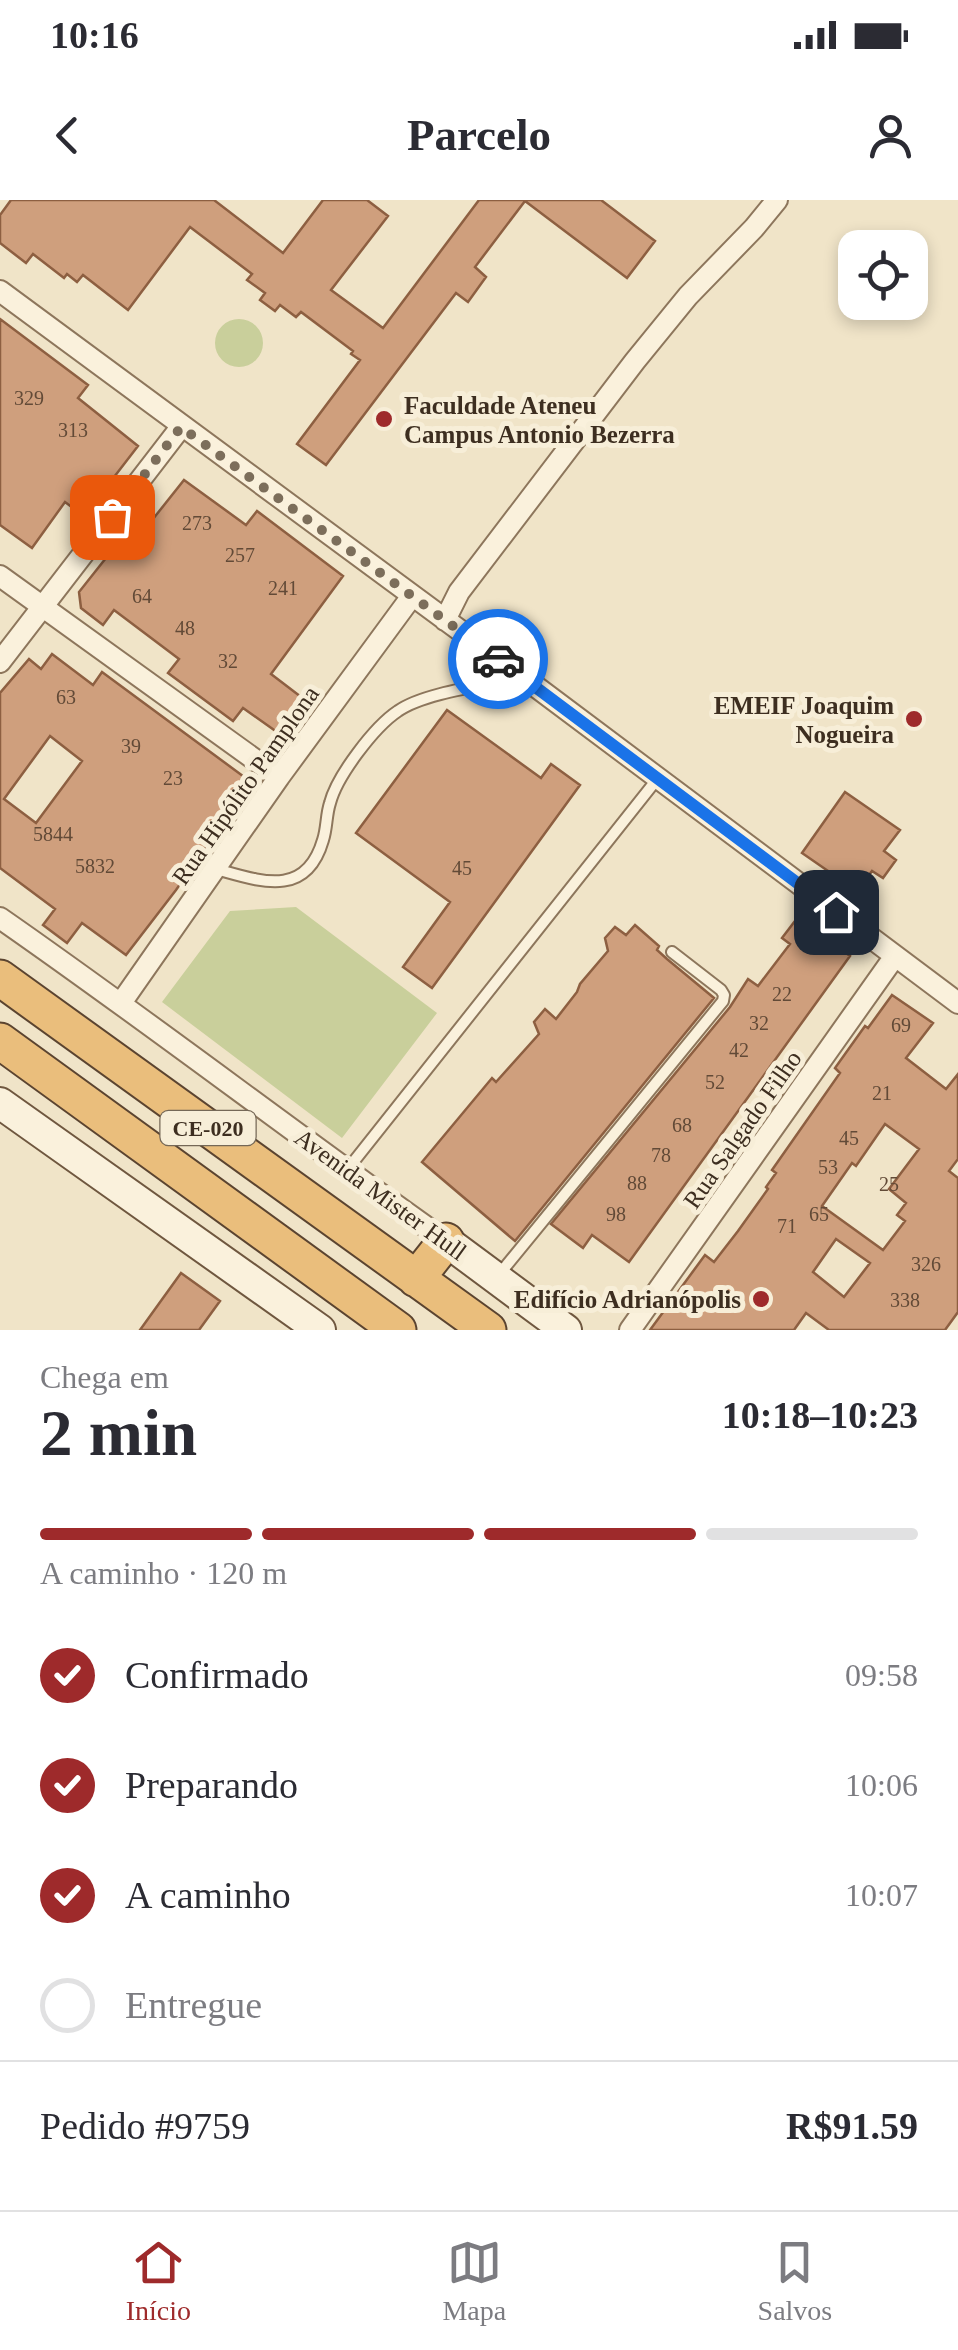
<!DOCTYPE html>
<html lang="pt">
<meta charset="utf-8">
<style>
body{margin:0;font-family:Georgia,serif;background:#f2f2f3;color:#2b2b33;height:100vh;display:flex;flex-direction:column;font-size:38px;white-space:nowrap}
*{box-sizing:border-box;margin:0}
p{font-size:32px;color:#7c7c81}
.icon{flex:none;width:55px;height:55px;fill:none;stroke:currentColor;stroke-width:2;stroke-linecap:round;stroke-linejoin:round}
.map{position:relative;height:1130px;overflow:hidden}
.side{display:flex;flex-direction:column;background:#fff;flex:1}
.side>*{flex:none}
.buttons{position:absolute;left:838px;top:30px;display:grid;gap:20px}
.buttons a{display:grid;place-items:center;width:90px;height:90px;border-radius:20px;background:#fff;box-shadow:0 5px 15px #0003;font-size:50px}
.pin{position:absolute;display:grid;place-items:center;width:85px;height:85px;color:#fff;margin:-42px;border-radius:20px;box-shadow:0 5px 15px #0006}
.courier{position:absolute;display:grid;place-items:center;width:100px;height:100px;margin:-50px;border:8px solid #1a73e8;border-radius:50%;background:#fff;color:#222;box-shadow:0 2px 12px #0007}
.headline em{font-style:normal;font-weight:700}
.headline div{display:flex;flex-direction:column-reverse}
.headline{display:flex;align-items:center;justify-content:space-between;height:170px;padding:0 40px}
h1{font-size:65px;font-weight:700;line-height:75px}
.bar{display:grid;grid-template-columns:repeat(4,1fr);gap:15px 10px;align-content:center;height:120px;padding:0 40px}
.bar i{height:12px;border-radius:8px;background:#e1e1e2}
.bar .active{background:#9e2a2b}
.bar p{grid-column:span 4}
.line{display:flex;align-items:center;gap:25px;padding:0 40px;border-top:2px solid #e1e1e2}
.line div{flex:1}
ol{padding:0 40px;list-style:none}
li{display:flex;align-items:center;gap:30px;height:110px}
li p{margin-inline-start:auto}
li .icon{padding:10px;border-radius:50%;background:#9e2a2b;color:#fff;stroke-width:4}
li:last-child{color:#7c7c81}
li i{width:55px;height:55px;border:5px solid #e1e1e2;border-radius:50%}
.status{display:flex;justify-content:space-between;align-items:center;height:70px;padding:0 50px;background:#fff;direction:ltr}
.status svg{height:28px;fill:currentColor}
header{display:flex;justify-content:space-between;align-items:center;height:130px;padding:0 40px;background:#fff;font-size:45px;font-weight:700}
.menu{display:flex;justify-content:space-around;align-items:center;height:140px;border-top:2px solid #e1e1e2;background:#fff;font-size:28px;color:#7c7c81}
.menu a{display:grid;justify-items:center;gap:5px}
.menu .active{color:#9e2a2b}
.map>svg:first-child{display:block}
.green{fill:#c9cf9b}
.building{fill:#cf9f7d;stroke:#8d5f41;stroke-width:2.5;fill-rule:evenodd}
.lines{fill:none;stroke-linecap:round;stroke-linejoin:round}
.service-casing{stroke:#8d765c;stroke-width:14}
.minor-casing{stroke:#8d765c;stroke-width:24}
.secondary-casing{stroke:#6f573f;stroke-width:34}
.trunk-casing{stroke:#5b4430;stroke-width:39}
.service{stroke:#faf1dc;stroke-width:10}
.minor{stroke:#faf1dc;stroke-width:20}
.secondary{stroke:#faf1dc;stroke-width:30}
.trunk{stroke:#eabe7c;stroke-width:35}
.done{stroke:#7c6e5b;stroke-width:10;stroke-dasharray:0 18}
.route{stroke:#1a73e8;stroke-width:12}
.poi-dot{fill:#9e2a2b;stroke:#f7eed8;stroke-width:4}
.labels{text-anchor:middle;stroke-width:10;stroke-linejoin:round;paint-order:stroke}
.number-label{font-size:20px;fill:#624a37}
.shield{fill:#f7eed8;stroke:#756857;stroke-width:2.5}
.shield-label{font-size:22px;font-weight:bold;fill:#3d2e20}
.poi-label{font-size:25px;font-weight:bold;fill:#3d2e20;stroke:#f7eed8;text-anchor:end}
.street-label{font-size:25px;fill:#3d2e20;stroke:#f7eed8}
</style>
<div class="status"><b>10:16</b><svg viewBox="0 0 49 12"><path d="M0 12V9h3v3zM5 12V6h3v6zM10 12V3h3v9zM15 12V0h3v12zM26 1h20v11H26zM47 4h2v5h-2z"/></svg></div>
<header><svg class="icon" aria-label="back" viewBox="0 0 24 24"><path d="M15 5l-7 7 7 7"/></svg>Parcelo<svg class="icon" aria-label="person" viewBox="0 0 24 24"><circle cx="12" cy="8" r="4"/><path d="M4 21q1-7 8-7t8 7"/></svg></header>
<div class="map">
<svg width="958" height="1130" viewBox="0 0 958 1130">
<rect width="100%" height="100%" fill="#f0e4c8"/>
<!-- green -->
<path class="green" d="M215 143a24 24 0 1 1 48 0a24 24 0 1 1-48 0Z
M296,707L437,813L342,938L162,802L230,711Z"/>
<!-- building -->
<path class="building" d="M11,0H214L283,53L323,0H367L388,16L331,90L383,128L479,0H601L655,41L627,78L525,1L475,67L486,77L468,102L456,93L326,265L297,244L360,160L351,154L353,151L301,112L296,117L280,105L275,111L260,100L265,93L247,80L252,74L190,27L128,110L83,75L77,82L67,74L64,78L33,54L26,63L0,43V15Z
M0,119L88,185L78,198L138,246L94,303L87,298L77,311L65,302L32,348L0,325Z
M184,280L246,325L257,311L343,376L271,474L309,503L284,537L243,508L233,521L168,473L179,459L114,410L103,425L81,408L79,392L129,329L137,335L147,322L149,324Z
M52,454L93,485L102,472L251,582L176,690L126,755L82,723L67,743L43,725L55,709L0,668V493L29,459L41,469ZM50,536L82,561L36,623L4,599Z
M447,510L541,578L551,564L580,585L432,788L403,767L450,702L356,633Z
M845,592L900,630L884,651L896,660L883,678L872,671L857,691L802,653Z
M798,717L850,756L629,1062L592,1035L583,1048L551,1024L730,807L748,779L758,786L790,744L782,738Z
M635,725L659,746L657,750L667,759L714,798L515,1041L422,962L492,878L496,882L539,834L534,822L545,809L556,819L577,792L580,784L608,751L605,738L615,727L626,735Z
M892,795L933,823L906,858L946,889L958,874V959L949,971L958,978V1112L945,1130H829L806,1113L794,1130H650L705,1055L714,1062L738,1031L768,989L766,987L776,973L772,970L840,873L835,868L865,826L868,828ZM885,924L919,949L889,989L906,1003L897,1015L905,1021L883,1050L822,1006L852,963L856,966ZM836,1039L870,1063L844,1097L813,1072Z
M181,1073L220,1101L199,1130H140Z"/>
<g class="lines">
<defs>
<path id="service" d="M216,669C260,681 306,699 323,640C327,628 326,615 330,603C337,576 374,527 398,511C425,492 489,485 523,477
M347,970L658,578
M497,1077L723,801L724,795L721,790L672,752"/>
<path id="minor" d="M0,91L523,477L958,803
M0,376L279,577
M445,420L459,392L635,161L688,96L754,28L777,0
M0,462L181,227
M0,718C151,823 296,935 446,1041
M121,803L279,577L412,396
M630,1130L895,756"/>
<path id="secondary" d="M0,903L320,1130
M446,1041L566,1130"/>
<path id="trunk" d="M0,778L488,1130
M0,841L398,1130
M416,1079L446,1041"/>
</defs>
<!-- service casing -->
<use href="#service" class="service-casing"/>
<!-- minor casing -->
<use href="#minor" class="minor-casing"/>
<!-- secondary casing -->
<use href="#secondary" class="secondary-casing"/>
<!-- trunk casing -->
<use href="#trunk" class="trunk-casing"/>
<!-- service -->
<use href="#service" class="service"/>
<!-- minor -->
<use href="#minor" class="minor"/>
<!-- secondary -->
<use href="#secondary" class="secondary"/>
<!-- trunk -->
<use href="#trunk" class="trunk"/>
</g>
<g class="lines">
<!-- done -->
<path class="done" d="M112,317L181,227L498,459"/>
<!-- route -->
<path class="route" d="M498,459L836,712"/>
</g>
<!-- markers -->
<g class="poi-dot">
<circle cx="384" cy="219" r="10"/>
<circle cx="914" cy="519" r="10"/>
<circle cx="761" cy="1099" r="10"/>
</g>
<g class="labels">
<!-- number labels -->
<g class="number-label">
<text x="29" y="205">329</text>
<text x="73" y="237">313</text>
<text x="197" y="330">273</text>
<text x="240" y="362">257</text>
<text x="283" y="395">241</text>
<text x="142" y="403">64</text>
<text x="185" y="435">48</text>
<text x="228" y="468">32</text>
<text x="66" y="504">63</text>
<text x="131" y="553">39</text>
<text x="173" y="585">23</text>
<text x="53" y="641">5844</text>
<text x="95" y="673">5832</text>
<text x="462" y="675">45</text>
<text x="782" y="801">22</text>
<text x="759" y="830">32</text>
<text x="901" y="832">69</text>
<text x="739" y="857">42</text>
<text x="715" y="889">52</text>
<text x="882" y="900">21</text>
<text x="682" y="932">68</text>
<text x="849" y="945">45</text>
<text x="661" y="962">78</text>
<text x="828" y="974">53</text>
<text x="637" y="990">88</text>
<text x="889" y="991">25</text>
<text x="616" y="1021">98</text>
<text x="819" y="1021">65</text>
<text x="787" y="1033">71</text>
<text x="926" y="1071">326</text>
<text x="905" y="1107">338</text>
</g>
<!-- shield labels -->
<rect class="shield" x="160.5" y="911" width="95" height="34" rx="8"/>
<g class="shield-label">
<text x="208" y="936">CE-020</text>
</g>
<!-- poi labels -->
<g class="poi-label">
<text x="404" y="214" text-anchor="start">Faculdade Ateneu<tspan x="404" dy="29">Campus Antonio Bezerra</tspan></text>
<text x="894" y="514">EMEIF Joaquim<tspan x="894" dy="29">Nogueira</tspan></text>
<text x="741" y="1108">Edifício Adrianópolis</text>
</g>
<!-- street labels -->
<g class="street-label">
<text transform="translate(245 585) rotate(-55)" y="9">Rua Hipólito Pamplona</text>
<text transform="translate(742 929) rotate(-55)" y="9">Rua Salgado Filho</text>
<text transform="translate(381 994) rotate(36)" y="9">Avenida Mister Hull</text>
</g>
</g>
</svg>
<div class="buttons">
<a><svg class="icon" aria-label="locate" viewBox="0 0 24 24"><circle cx="12" cy="12" r="6"/><path d="M12 2v4M12 18v4M2 12h4M18 12h4"/></svg></a>
</div>
<div class="pin" style="left:112px;top:317px;background:#ea580c"><svg class="icon" aria-label="bag" viewBox="0 0 24 24"><path d="M5 8h14l-1 12H6zM9 8a3 3 0 0 1 6 0"/></svg></div>
<div class="pin" style="left:836px;top:712px;background:#1f2937"><svg class="icon" aria-label="home" viewBox="0 0 24 24"><path d="M3 11l9-7 9 7M6 9v11h12V9"/></svg></div>
<div class="courier" style="left:498px;top:459px"><svg class="icon" aria-label="car" viewBox="0 0 24 24"><path d="M5 17H2v-5l4-1 3-4h7l3 4 3 1v5h-3M9 17h6M6 11h13"/><circle cx="7" cy="17" r="2"/><circle cx="17" cy="17" r="2"/></svg></div>
</div>
<section class="side">
<div class="headline"><div><h1>2 min</h1><p>Chega em</p></div><em>10:18–10:23</em></div>
<div class="bar"><i class="active"></i><i class="active"></i><i class="active"></i><i></i><p>A caminho · 120 m</p></div>
<ol>
<li><svg class="icon" aria-label="check" viewBox="0 0 24 24"><path d="M5 12l5 5 9-10"/></svg>Confirmado<p>09:58</p></li>
<li><svg class="icon" aria-label="check" viewBox="0 0 24 24"><path d="M5 12l5 5 9-10"/></svg>Preparando<p>10:06</p></li>
<li><svg class="icon" aria-label="check" viewBox="0 0 24 24"><path d="M5 12l5 5 9-10"/></svg>A caminho<p>10:07</p></li>
<li><i></i>Entregue</li>
</ol>
<div class="line" style="height:130px"><div>Pedido #9759</div><b>R$91.59</b></div>
</section>
<nav class="menu">
<a class="active"><svg class="icon" aria-label="home" viewBox="0 0 24 24"><path d="M3 11l9-7 9 7M6 9v11h12V9"/></svg>Início</a>
<a><svg class="icon" aria-label="map" viewBox="0 0 24 24"><path d="M3 6l6-2 6 2 6-2v14l-6 2-6-2-6 2zM9 4v14M15 6v14"/></svg>Mapa</a>
<a><svg class="icon" aria-label="saved" viewBox="0 0 24 24"><path d="M7 4h10v16l-5-4-5 4z"/></svg>Salvos</a>
</nav>
